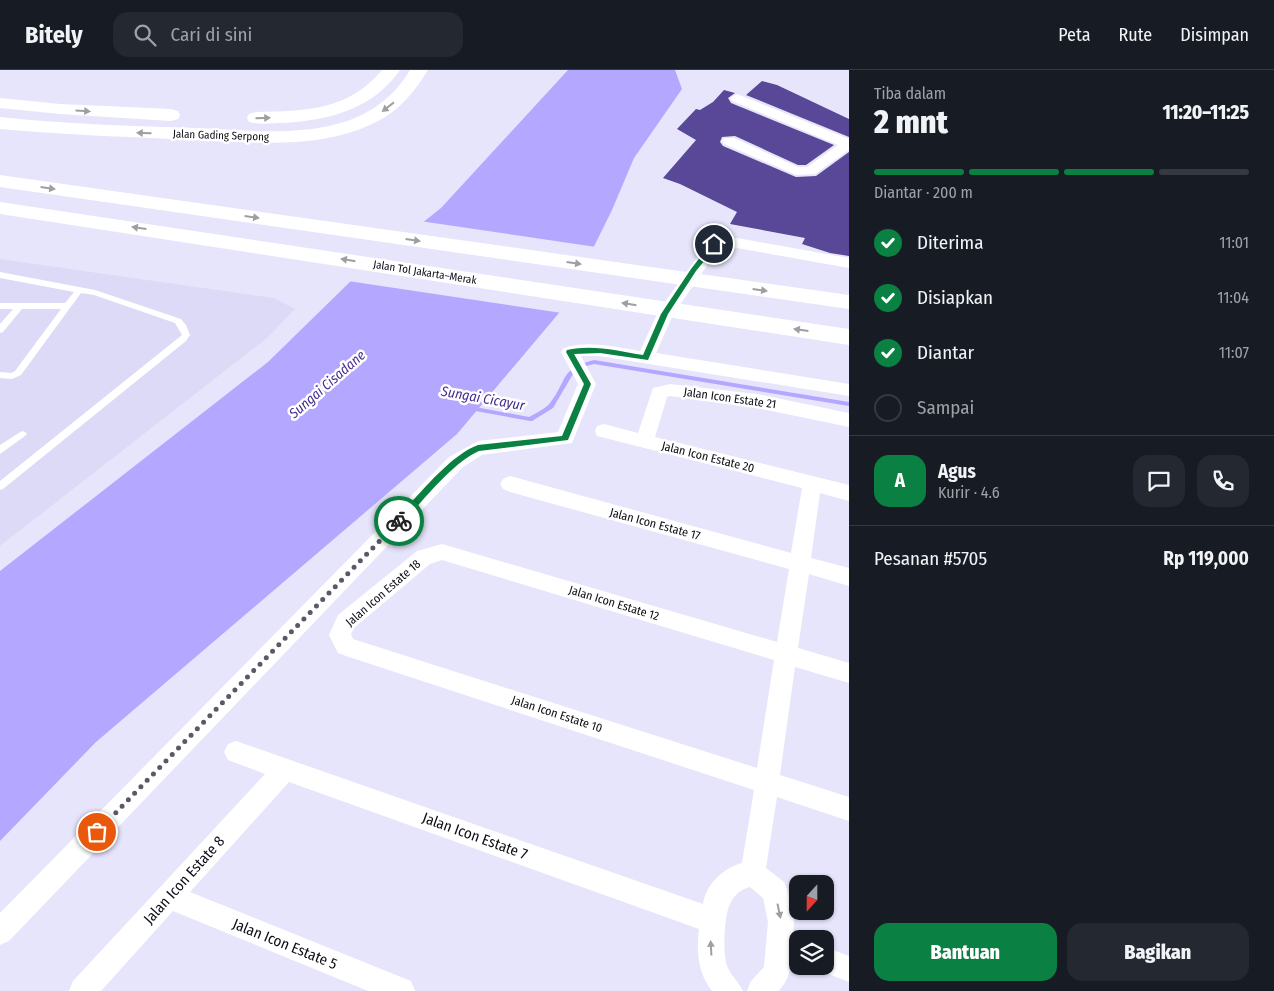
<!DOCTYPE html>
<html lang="id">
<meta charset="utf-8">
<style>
body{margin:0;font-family:"Fira Sans Condensed",sans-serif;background:#242831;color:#f1f3f6;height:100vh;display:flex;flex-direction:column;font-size:19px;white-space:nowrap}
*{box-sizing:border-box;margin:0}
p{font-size:16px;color:#9ea1a6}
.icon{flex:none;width:28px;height:28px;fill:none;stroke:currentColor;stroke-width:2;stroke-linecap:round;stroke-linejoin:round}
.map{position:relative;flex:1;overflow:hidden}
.details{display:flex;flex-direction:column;background:#171b24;width:425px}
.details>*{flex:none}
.needle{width:32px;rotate:201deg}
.fabs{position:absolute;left:789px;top:805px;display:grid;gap:10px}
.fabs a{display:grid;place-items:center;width:45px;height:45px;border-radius:10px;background:#171b24;box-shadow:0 1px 4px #0004;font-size:25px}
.pin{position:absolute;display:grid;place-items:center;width:42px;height:42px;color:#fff;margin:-21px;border:2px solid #fff;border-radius:50%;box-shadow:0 1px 5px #0007}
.courier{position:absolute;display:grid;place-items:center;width:50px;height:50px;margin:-25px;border:4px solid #0b8043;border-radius:50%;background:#fff;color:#222;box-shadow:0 1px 6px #0007}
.head em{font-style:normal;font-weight:800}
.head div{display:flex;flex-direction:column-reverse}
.head{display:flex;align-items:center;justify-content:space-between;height:85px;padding:0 25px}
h1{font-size:32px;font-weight:800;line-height:38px}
.bar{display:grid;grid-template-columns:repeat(4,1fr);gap:8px 5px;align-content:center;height:60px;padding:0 25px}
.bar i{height:6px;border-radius:4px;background:#363941}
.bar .on{background:#0b8043}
.bar p{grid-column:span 4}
.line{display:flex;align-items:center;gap:12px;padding:0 25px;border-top:1px solid #363941}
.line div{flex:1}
.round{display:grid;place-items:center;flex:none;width:52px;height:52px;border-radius:15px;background:#242831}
ol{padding:0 25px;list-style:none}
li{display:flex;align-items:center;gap:15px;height:55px}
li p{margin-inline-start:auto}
li .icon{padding:5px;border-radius:50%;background:#0b8043;color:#fff;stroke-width:4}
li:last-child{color:#9ea1a6}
li i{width:28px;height:28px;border:2px solid #363941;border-radius:50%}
.button{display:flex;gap:10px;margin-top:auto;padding:10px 25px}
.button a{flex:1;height:58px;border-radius:15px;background:#0b8043;color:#fff;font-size:20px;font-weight:800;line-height:58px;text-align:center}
.button a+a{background:#242831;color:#f1f3f6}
header{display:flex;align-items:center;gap:30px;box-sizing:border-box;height:70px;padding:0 25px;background:#171b24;border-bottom:1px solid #363941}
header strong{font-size:24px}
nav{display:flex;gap:28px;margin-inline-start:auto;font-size:18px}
.search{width:350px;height:45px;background:#242831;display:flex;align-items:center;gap:12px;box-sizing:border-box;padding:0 18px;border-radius:15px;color:#9ea1a6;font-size:19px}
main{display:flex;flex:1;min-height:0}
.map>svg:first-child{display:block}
.built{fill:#dddaf7}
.water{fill:#b4a7ff}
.pier{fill:#e7e5fb}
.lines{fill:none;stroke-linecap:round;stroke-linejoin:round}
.stream{fill:#b4a7ff;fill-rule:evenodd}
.building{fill:#584897}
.lane{fill:#fff;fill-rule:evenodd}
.street{fill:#fff;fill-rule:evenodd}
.primary{fill:#fff;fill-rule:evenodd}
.highway{fill:#fff;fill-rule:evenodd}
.oneway{fill:#9f9ea1}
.route{fill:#0b8043}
.done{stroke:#5a5965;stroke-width:5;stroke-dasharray:0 9}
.labels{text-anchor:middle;stroke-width:5;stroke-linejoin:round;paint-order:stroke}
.far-street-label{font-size:11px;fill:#0e0d14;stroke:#fff}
.street-label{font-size:12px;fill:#0e0d14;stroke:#fff}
.water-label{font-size:14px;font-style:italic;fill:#472c8f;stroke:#fff}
.near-street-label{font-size:15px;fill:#0e0d14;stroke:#fff}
</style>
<header>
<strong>Bitely</strong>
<div class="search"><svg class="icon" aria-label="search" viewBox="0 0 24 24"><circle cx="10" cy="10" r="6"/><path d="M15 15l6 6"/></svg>Cari di sini</div>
<nav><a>Peta</a><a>Rute</a><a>Disimpan</a></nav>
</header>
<main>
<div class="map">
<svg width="849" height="921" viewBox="0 0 849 921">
<rect width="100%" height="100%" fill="#e7e5fb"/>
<!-- built -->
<path class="built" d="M0,189L274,228L295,239L267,268L0,476Z"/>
<!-- water -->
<path class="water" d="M568,0H675L682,19L634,88L612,140L564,237L457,364L96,672L0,771V501L268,292L356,206L441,138Z"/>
<!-- pier -->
<path class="pier" d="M420,151L596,177L562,243L348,211Z"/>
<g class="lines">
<!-- stream -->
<path class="stream" d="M594,290L849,332V336L594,294L586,296L579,300L573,304L553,338L532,351H530L470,340L467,338L470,336L529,347C536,343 545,339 550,333C568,310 559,299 594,290Z"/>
</g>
<!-- building -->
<path class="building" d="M762,11L777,15L849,49V67L746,25Z
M724,20L735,23L728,28L731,33L834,75L806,95H798L735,66L722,67L720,72L723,76L796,107L816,106L849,82V186L830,183L802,174L805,168L730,154L737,142L680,114L663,108L696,70L677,59L696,39L700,40L713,32Z"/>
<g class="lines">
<!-- lane -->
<path class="lane" d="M0,202L95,220L181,249L186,255L190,265L186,271L3,419L0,420V411L182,265L175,253L94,225L81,223L21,305L12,309L0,308V302L11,303L15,301L61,239H22L3,262L0,263V254L13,239H0V233H65L74,222L0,208Z
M22,361L25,362L27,364L25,366L0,384V375Z"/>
<!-- street -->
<path class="street" d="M737,24L849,69V80L815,104L796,105L724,74L722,71L724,68H734L798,97H807L838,75L732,31L730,28Z
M731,167L849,188V198L731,177L719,178L673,245L656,283L849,314V326L599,286H581L596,314L572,373L482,385L463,397L9,871L0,875V843L449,387L478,371L558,362L578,314L561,282L564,278C589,270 614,277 640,281L659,240L709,171Z
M670,314L757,324L849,343V357L757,338L670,326L667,327L655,367L849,415V431L820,423L811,488L849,498V516L809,504L798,578L849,593V613L795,597L780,705L849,727V751L777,727L766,798L784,812L788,821L794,852L793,865L803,869H798V893L791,891C790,904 787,911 779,921H747L751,911L764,897L768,852L763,828L750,817C741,819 734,825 730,834C724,845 722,887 728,898C732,907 739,912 743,921H712C698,904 696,880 699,859L289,712L190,822L411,911L415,921H368L173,841L101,921H69L73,911L265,704L228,690L224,682L228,674L236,671L703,834C706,814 723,798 742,793L754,720L346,586L338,583L329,565L338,545L417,481L442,474L777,572L789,499L510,422L503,419L500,414L503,409L510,406L791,483L802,418L597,366L595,361L597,356L604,354L638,363L653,318ZM442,490L774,590L757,698L353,569L351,564L354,558L430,494Z
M825,877L849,886V912L816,899L814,896H825Z"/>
<!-- primary -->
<path class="primary" d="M382,0H400C373,39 330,50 284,53C273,53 261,55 249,52L247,48L249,44L256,42C305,41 348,41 382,0Z
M410,0H428C414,23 397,43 372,54C317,80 255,72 196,70C131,67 65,65 0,59V47C65,54 131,56 197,58C246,60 299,67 347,51C374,42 396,24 410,0Z
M0,28L60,34L171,39L178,41L180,45L178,49L171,51L60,44L0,38Z"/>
<!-- highway -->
<path class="highway" d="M0,105L849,225V239L0,117Z
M0,132L849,259V275L0,144Z"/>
</g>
<!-- one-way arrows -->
<defs><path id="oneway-solid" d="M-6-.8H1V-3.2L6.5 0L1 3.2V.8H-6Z" transform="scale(1.25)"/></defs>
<g class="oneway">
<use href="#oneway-solid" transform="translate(388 37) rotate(142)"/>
<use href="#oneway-solid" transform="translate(83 41) rotate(3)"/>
<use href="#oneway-solid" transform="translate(263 48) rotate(-1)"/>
<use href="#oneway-solid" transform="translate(144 63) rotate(-178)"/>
<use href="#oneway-solid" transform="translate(48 118) rotate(8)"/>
<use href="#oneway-solid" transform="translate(252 147) rotate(8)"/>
<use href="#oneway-solid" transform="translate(139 158) rotate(-172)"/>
<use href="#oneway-solid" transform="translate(413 170) rotate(8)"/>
<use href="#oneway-solid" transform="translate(348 190) rotate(-171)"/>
<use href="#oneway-solid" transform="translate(574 193) rotate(8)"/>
<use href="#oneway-solid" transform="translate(760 220) rotate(8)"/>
<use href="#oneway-solid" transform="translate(629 234) rotate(-171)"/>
<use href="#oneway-solid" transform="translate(801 260) rotate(-172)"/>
<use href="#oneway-solid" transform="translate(779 841) rotate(78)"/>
<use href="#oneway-solid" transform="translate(711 878) rotate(-93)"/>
</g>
<!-- route -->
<path class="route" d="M712,172L718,174L696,201L668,244L648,290L600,283L574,284L591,314L568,370L479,381C453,392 422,432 402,453H396V449C417,427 450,385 478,375L562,366L584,314L566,282L567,280C593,274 618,281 643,285L661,244L691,199Z"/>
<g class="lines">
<!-- done -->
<path class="done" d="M97,762L399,451"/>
</g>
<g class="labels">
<!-- far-street labels -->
<g class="far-street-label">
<text transform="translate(221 65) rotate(2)" y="4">Jalan Gading Serpong</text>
<text transform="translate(425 202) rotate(9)" y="4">Jalan Tol Jakarta–Merak</text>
</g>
<!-- street labels -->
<g class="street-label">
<text transform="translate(730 328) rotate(8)" y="4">Jalan Icon Estate 21</text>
<text transform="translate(708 387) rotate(14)" y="4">Jalan Icon Estate 20</text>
<text transform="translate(655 454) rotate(15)" y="4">Jalan Icon Estate 17</text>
<text transform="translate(383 523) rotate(-41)" y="4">Jalan Icon Estate 18</text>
<text transform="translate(614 533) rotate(17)" y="4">Jalan Icon Estate 12</text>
<text transform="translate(557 644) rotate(18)" y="4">Jalan Icon Estate 10</text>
</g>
<!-- water labels -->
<g class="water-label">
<text transform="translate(327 314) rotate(-41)" y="5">Sungai Cisadane</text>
<text transform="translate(483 328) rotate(10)" y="5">Sungai Cicayur</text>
</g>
<!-- near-street labels -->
<g class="near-street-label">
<text transform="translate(475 766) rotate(20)" y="5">Jalan Icon Estate 7</text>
<text transform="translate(184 810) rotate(-48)" y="5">Jalan Icon Estate 8</text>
<text transform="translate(285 874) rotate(22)" y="5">Jalan Icon Estate 5</text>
</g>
</g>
</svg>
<div class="fabs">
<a><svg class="needle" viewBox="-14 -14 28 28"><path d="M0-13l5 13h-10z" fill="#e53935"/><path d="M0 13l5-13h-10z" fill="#9ea1a6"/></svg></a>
<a><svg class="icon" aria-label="layers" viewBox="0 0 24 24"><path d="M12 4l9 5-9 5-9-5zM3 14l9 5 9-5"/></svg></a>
</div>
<div class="pin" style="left:97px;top:762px;background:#ea580c"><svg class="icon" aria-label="bag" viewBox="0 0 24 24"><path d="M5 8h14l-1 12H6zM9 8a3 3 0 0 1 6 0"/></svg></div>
<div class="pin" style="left:714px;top:174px;background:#1f2937"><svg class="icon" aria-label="home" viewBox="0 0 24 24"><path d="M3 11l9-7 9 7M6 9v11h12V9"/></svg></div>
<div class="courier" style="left:399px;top:451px"><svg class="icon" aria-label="bike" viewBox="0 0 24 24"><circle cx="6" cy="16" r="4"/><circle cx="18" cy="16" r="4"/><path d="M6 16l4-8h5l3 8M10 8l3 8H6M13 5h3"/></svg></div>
</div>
<section class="details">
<div class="head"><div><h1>2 mnt</h1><p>Tiba dalam</p></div><em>11:20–11:25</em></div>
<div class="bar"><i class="on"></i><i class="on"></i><i class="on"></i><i></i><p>Diantar · 200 m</p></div>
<ol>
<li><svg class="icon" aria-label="check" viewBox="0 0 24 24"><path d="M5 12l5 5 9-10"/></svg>Diterima<p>11:01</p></li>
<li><svg class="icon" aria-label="check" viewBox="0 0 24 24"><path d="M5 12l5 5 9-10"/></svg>Disiapkan<p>11:04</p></li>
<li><svg class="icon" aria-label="check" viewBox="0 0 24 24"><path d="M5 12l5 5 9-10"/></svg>Diantar<p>11:07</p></li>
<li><i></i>Sampai</li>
</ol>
<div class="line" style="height:90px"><b class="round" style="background:#0b8043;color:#fff">A</b><div><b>Agus</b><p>Kurir · 4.6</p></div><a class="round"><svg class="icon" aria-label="chat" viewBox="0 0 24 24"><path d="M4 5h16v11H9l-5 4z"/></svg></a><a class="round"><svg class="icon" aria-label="phone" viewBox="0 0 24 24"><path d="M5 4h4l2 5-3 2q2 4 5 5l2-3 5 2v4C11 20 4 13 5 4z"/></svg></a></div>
<div class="line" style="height:65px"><div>Pesanan #5705</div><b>Rp 119,000</b></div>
<div class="button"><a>Bantuan</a><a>Bagikan</a></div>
</section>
</main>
